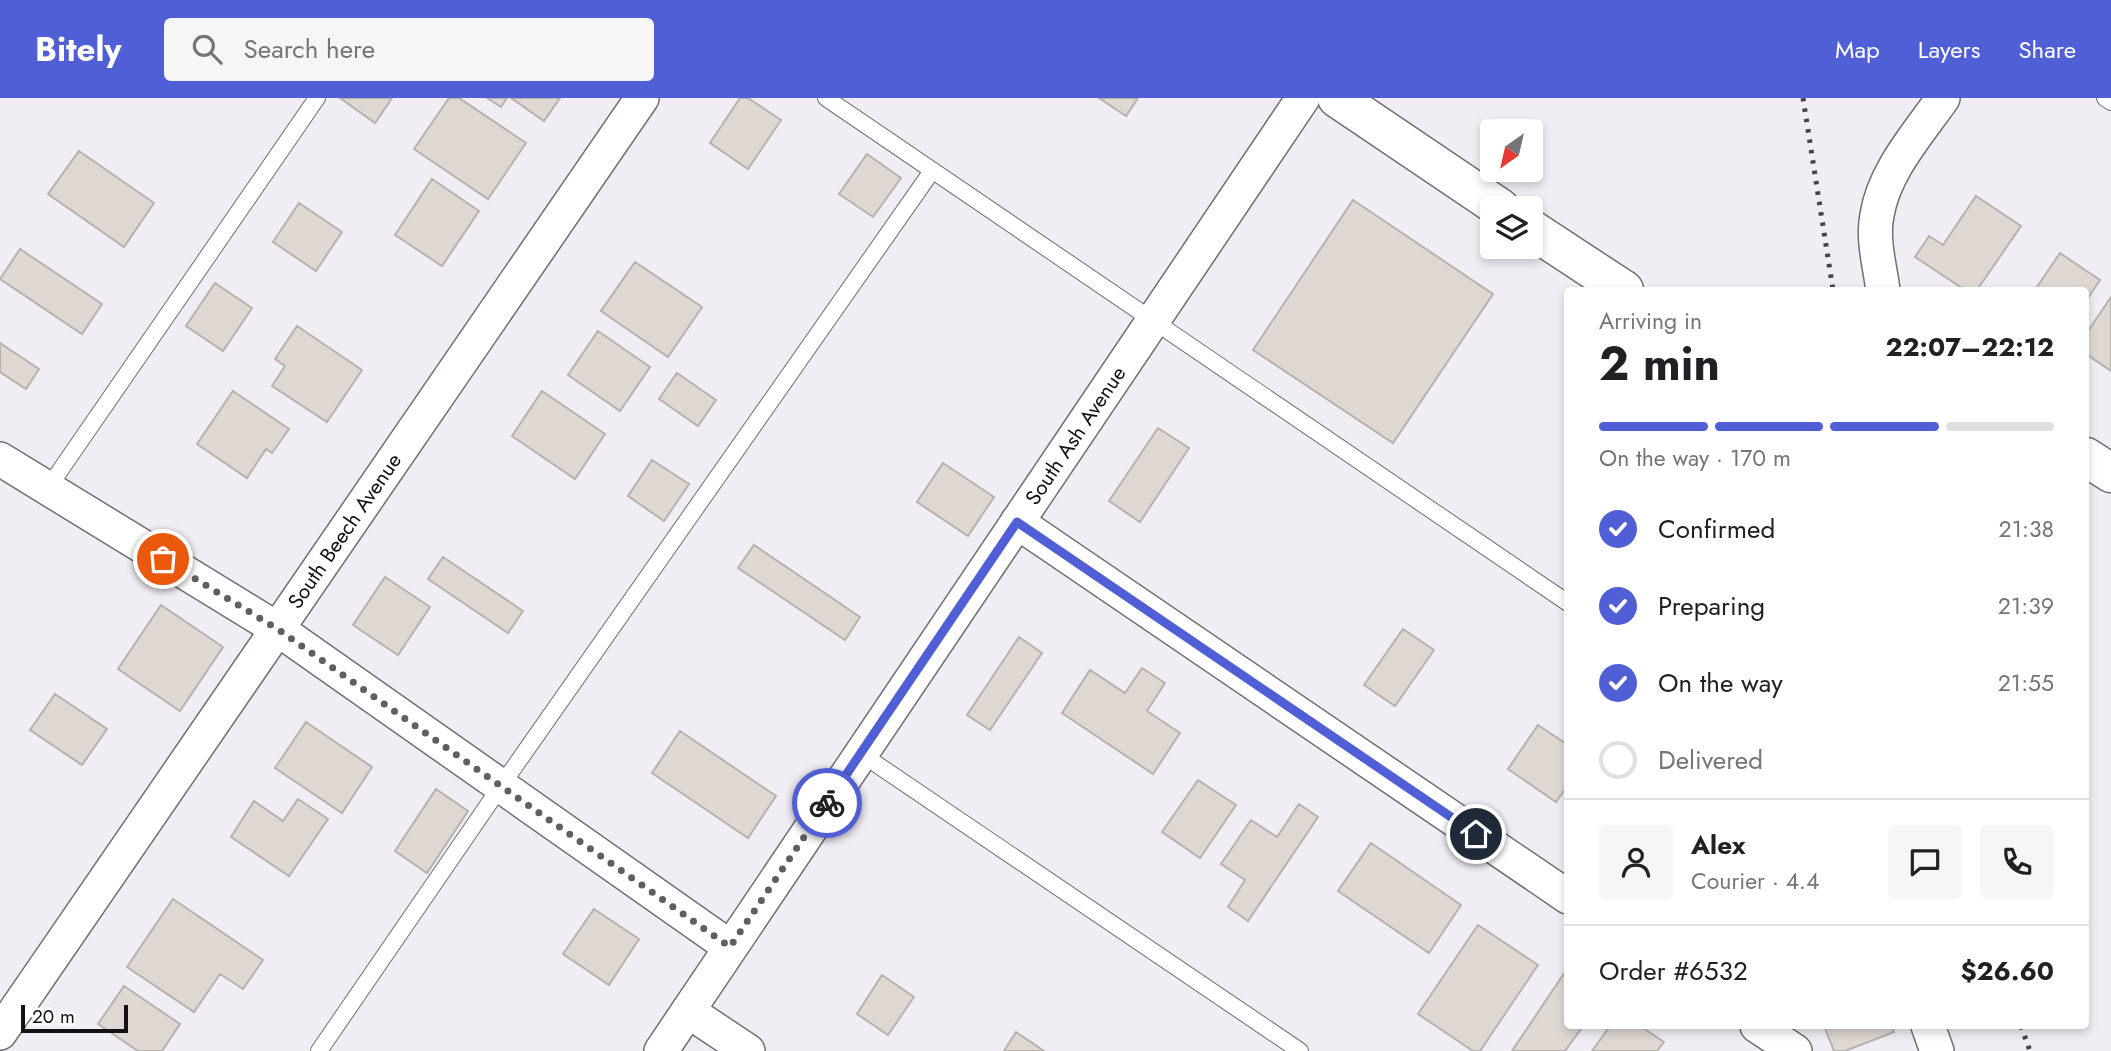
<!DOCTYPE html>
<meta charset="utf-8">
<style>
body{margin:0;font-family:Jost,sans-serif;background:#f6f6f6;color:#202124;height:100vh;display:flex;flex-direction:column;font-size:26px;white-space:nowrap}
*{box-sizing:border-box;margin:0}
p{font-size:23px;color:#757577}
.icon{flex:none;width:38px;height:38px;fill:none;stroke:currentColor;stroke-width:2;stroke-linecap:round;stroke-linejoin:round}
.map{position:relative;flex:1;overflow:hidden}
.details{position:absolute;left:1564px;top:189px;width:525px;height:742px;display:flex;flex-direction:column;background:#fff;border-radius:7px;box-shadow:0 4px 10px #0003}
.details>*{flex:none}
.needle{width:46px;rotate:214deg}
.controls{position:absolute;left:1480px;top:21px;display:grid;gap:14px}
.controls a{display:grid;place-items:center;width:63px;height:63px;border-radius:7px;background:#fff;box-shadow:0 4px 10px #0003;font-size:35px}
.scale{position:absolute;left:21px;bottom:18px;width:107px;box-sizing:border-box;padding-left:7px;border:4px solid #131114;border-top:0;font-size:19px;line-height:24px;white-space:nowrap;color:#131114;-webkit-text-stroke:5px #fdfbfe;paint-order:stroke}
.pin{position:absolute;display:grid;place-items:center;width:60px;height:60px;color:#fff;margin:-30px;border:4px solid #fff;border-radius:50%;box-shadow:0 2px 7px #0007}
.courier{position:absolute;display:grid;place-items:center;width:70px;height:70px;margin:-35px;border:5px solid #505fd5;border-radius:50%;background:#fff;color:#222;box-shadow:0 2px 9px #0007}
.headline em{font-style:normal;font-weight:700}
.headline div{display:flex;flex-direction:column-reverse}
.headline{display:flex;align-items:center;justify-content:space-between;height:119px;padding:0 35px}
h1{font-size:46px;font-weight:700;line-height:52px}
.bar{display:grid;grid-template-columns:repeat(4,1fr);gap:10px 7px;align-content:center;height:84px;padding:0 35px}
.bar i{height:9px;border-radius:5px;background:#e0e0e0}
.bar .current{background:#505fd5}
.bar p{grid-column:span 4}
.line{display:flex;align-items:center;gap:18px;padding:0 35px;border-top:2px solid #e0e0e0}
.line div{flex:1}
.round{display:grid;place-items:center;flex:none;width:74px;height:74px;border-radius:7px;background:#f6f6f6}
ol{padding:0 35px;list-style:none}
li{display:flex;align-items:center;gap:21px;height:77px}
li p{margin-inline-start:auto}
li .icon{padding:7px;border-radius:50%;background:#505fd5;color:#fff;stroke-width:4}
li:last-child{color:#757577}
li i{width:38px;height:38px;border:4px solid #e0e0e0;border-radius:50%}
header{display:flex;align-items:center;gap:42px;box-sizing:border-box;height:98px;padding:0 35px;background:#505fd5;color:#fff}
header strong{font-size:33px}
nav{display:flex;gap:38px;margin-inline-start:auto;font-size:24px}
.search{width:490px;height:63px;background:#f6f6f6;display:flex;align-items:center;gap:18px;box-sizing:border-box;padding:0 24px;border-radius:7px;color:#757577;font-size:26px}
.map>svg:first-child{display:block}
.building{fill:#dfd7d2;stroke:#b9b1ac;stroke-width:2}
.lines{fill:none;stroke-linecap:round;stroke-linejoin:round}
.service-casing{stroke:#716d74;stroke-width:18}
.minor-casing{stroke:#716d74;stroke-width:36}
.tertiary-casing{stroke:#716d74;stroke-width:41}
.service{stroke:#fff;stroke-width:16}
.minor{stroke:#fff;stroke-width:33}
.tertiary{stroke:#fff;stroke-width:38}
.rail{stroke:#474449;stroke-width:5;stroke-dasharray:3.5 7;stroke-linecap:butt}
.done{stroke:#615e63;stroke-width:7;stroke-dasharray:0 12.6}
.route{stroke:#505fd5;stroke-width:9}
.labels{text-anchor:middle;stroke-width:5;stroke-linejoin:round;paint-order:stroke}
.street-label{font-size:21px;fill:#131114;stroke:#fdfbfe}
</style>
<header>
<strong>Bitely</strong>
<div class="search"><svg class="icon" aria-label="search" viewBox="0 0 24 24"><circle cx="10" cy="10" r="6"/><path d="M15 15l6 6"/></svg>Search here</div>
<nav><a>Map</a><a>Layers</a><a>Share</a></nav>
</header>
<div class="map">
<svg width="2111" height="953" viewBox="0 0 2111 953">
<rect width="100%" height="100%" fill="#f1edf5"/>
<!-- building -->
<path class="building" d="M340,0H392L375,25Z
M449,0H459L526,45L488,101L414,51Z
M487,0H507L501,9Z
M511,0H560L544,23Z
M740,0H748L781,22L748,71L710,45Z
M1099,0H1138L1126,18Z
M79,53L154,105L124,149L48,96Z
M867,56L901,80L873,119L839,96Z
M432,81L479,113L442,168L395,137Z
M1976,98L2021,128L1977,192H1965L1915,159L1929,138L1943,147Z
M1353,102L1493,196L1393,345L1253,252Z
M299,105L342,134L316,173L273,144Z
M20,151L102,206L82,236L0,181Z
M2060,155L2100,182L2086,203V192H2035Z
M635,164L702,209L668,259L601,213Z
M215,185L252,210L223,253L186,228Z
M2111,199V273L2086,256V236Z
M297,228L362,272L327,324L272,288L285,268L275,261Z
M598,233L650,269L620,313L568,277Z
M0,245L39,271L26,291L0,274Z
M677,275L716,302L698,328L659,301Z
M233,293L289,331L272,355L266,351L247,380L197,346Z
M542,293L605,336L575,381L512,338Z
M1158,330L1189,350L1140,424L1109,403Z
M652,362L689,386L664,423L628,398Z
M943,365L994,399L968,438L917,404Z
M754,447L860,519L845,542L738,470Z
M443,459L523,513L508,535L428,481Z
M385,479L430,509L398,557L353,527Z
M161,507L223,549L180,613L118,571Z
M1403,531L1434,552L1395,608L1364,587Z
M1019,539L1042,555L990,632L967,617Z
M1142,570L1165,585L1147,613L1180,635L1153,676L1062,615L1090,572L1125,595Z
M55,596L107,631L82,667L30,632Z
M306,624L372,669L342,715L275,670Z
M1538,627L1568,647V687L1556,704L1508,671Z
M680,633L776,698L748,740L652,675Z
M1198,682L1236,707L1200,760L1162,734Z
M436,691L468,713L427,775L395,753Z
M298,701L328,721L289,778L231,739L254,703L283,723Z
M1299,706L1318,719L1248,823L1228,809L1245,782L1221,766L1251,722L1277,739Z
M1371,745L1461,807L1429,855L1338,793Z
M173,801L263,862L243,891L220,876L194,914L127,869Z
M594,811L639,841L609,887L563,856Z
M1478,827L1538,867L1480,953H1473L1418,916Z
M1565,874L1568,876V928H1583L1565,953H1512Z
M882,877L914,899L888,937L857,916Z
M124,888L180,926L162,953H138L98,926Z
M1610,928H1640L1664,944L1657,953H1592Z
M1824,928H1891L1894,934L1845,953H1834Z
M1016,934L1044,953H1004Z"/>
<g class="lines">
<defs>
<path id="service" d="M826,0L1568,505
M2105,0L2111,4
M48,390L317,0
M860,655L1300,953
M319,953L501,688L932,73"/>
<g id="minor">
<path d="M1883,192C1880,169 1872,141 1877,117C1884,73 1918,36 1943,0"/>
<path d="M0,361L279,532L730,849"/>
<path d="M1017,424L1568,799"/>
<path d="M688,913L748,953"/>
<path d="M1757,928L1795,953"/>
<path d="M1928,928L1937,953"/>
<path id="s1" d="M0,935L642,0"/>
<path id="s2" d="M661,953L1303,0"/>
</g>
<path id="tertiary" d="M1337,0L1500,110
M1531,131L1624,192
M2086,359L2111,375"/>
</defs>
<!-- service casing -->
<use href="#service" class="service-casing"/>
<!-- minor casing -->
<use href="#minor" class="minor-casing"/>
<!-- tertiary casing -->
<use href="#tertiary" class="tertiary-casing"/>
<!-- service -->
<use href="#service" class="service"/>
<!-- minor -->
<use href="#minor" class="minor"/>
<!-- tertiary -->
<use href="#tertiary" class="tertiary"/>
<!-- rail -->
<path class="rail" d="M1803,0L1833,192
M2021,928L2030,953"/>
</g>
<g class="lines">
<!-- done -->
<path class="done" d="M163,461L279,532L730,849L827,705"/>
<!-- route -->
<path class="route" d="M827,705L1017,424L1476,736"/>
</g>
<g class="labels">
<!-- street labels -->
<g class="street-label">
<text dy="7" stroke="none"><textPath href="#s2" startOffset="742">South Ash Avenue</textPath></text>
<text dy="7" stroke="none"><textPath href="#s1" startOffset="609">South Beech Avenue</textPath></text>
</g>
</g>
</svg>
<div class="controls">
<a><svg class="needle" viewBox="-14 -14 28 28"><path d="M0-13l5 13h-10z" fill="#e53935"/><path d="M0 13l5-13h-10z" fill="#757577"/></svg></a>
<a><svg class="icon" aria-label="layers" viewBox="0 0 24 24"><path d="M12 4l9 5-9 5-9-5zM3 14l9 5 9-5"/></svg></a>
</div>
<div class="scale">20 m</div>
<div class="pin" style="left:163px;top:461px;background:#ea580c"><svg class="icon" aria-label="bag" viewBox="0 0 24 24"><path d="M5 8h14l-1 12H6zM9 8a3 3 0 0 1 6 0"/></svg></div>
<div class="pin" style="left:1476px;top:736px;background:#1f2937"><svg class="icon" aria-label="home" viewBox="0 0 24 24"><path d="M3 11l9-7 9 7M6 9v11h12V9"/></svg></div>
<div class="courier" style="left:827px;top:705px"><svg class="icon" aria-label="bike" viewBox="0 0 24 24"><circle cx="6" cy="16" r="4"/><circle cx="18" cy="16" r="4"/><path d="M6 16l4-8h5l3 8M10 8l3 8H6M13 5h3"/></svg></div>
<section class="details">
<div class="headline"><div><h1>2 min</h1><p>Arriving in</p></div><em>22:07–22:12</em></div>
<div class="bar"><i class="current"></i><i class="current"></i><i class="current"></i><i></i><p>On the way · 170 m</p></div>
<ol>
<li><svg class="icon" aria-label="check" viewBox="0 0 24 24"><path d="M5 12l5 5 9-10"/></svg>Confirmed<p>21:38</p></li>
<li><svg class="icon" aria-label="check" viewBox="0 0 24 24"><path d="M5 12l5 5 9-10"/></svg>Preparing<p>21:39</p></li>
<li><svg class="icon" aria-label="check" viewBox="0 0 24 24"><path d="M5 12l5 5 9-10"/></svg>On the way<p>21:55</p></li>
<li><i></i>Delivered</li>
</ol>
<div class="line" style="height:126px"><a class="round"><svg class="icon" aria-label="person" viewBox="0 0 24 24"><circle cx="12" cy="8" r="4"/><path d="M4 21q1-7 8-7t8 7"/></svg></a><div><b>Alex</b><p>Courier · 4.4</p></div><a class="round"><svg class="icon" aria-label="chat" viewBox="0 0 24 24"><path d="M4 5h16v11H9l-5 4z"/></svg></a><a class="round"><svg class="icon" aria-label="phone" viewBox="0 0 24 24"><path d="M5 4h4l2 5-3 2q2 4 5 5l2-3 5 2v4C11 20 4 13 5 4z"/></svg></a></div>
<div class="line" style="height:91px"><div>Order #6532</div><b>$26.60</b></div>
</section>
</div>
